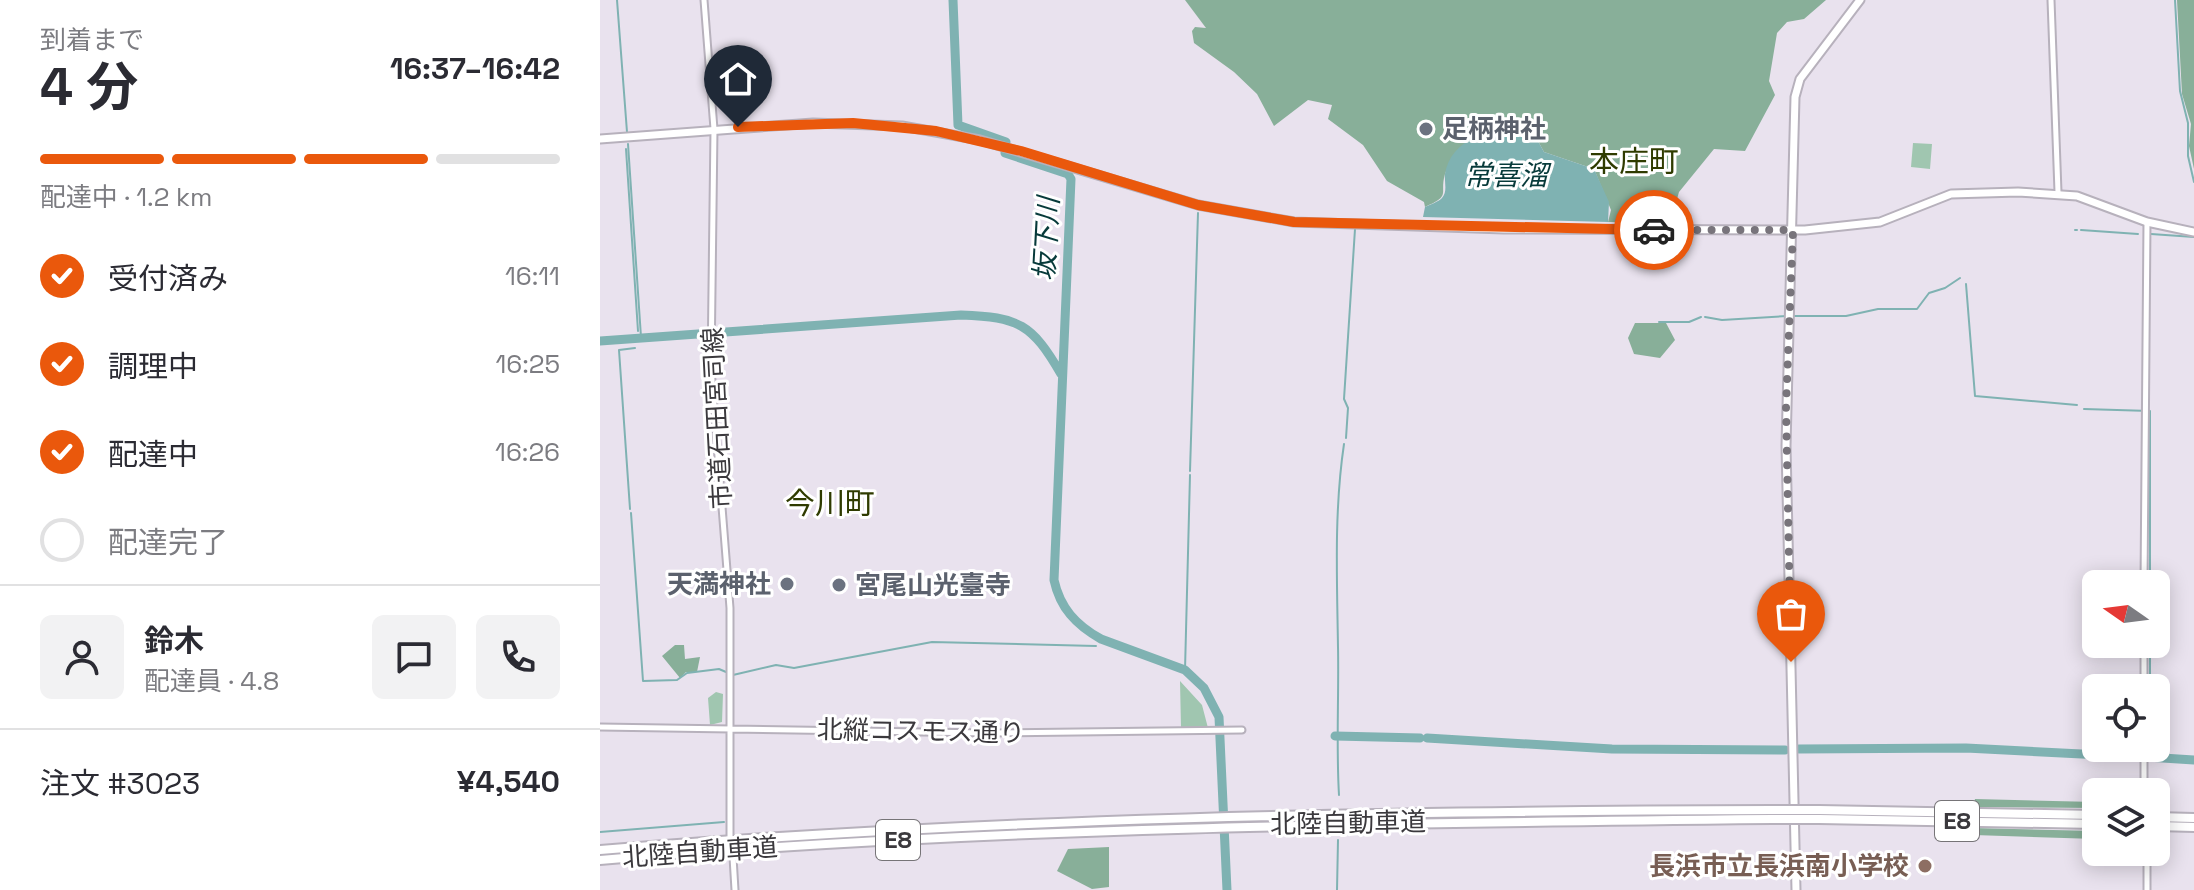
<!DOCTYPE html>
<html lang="ja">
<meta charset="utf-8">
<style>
body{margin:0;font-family:"Space Grotesk","Noto Sans JP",sans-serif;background:#f2f2f3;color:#2b2b33;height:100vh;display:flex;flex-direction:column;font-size:30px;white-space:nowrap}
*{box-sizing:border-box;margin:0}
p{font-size:26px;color:#7c7c81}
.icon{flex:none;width:44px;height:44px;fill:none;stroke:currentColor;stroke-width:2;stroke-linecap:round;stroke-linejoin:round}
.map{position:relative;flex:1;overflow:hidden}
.side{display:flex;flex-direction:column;background:#fff;width:600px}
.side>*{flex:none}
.needle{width:52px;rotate:284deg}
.tools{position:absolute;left:1482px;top:570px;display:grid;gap:16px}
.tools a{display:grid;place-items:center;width:88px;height:88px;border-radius:12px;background:#fff;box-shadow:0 4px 20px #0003;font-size:40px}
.pin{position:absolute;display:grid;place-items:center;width:68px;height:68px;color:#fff;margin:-82px -34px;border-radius:50% 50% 50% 0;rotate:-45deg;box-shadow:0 0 8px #0007}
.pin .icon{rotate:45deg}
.courier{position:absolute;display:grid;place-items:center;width:80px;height:80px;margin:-40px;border:6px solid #ea580c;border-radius:50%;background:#fff;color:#222;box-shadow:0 2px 10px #0007}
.headline em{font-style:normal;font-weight:700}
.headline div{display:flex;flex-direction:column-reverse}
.headline{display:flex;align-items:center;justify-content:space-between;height:136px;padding:0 40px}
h1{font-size:52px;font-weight:700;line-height:60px}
.bar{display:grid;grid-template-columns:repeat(4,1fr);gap:12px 8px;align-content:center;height:96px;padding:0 40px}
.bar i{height:10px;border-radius:6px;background:#e1e1e2}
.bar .on{background:#ea580c}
.bar p{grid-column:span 4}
.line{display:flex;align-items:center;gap:20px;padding:0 40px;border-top:2px solid #e1e1e2}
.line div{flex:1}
.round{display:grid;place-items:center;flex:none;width:84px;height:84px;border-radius:12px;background:#f2f2f3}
ol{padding:0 40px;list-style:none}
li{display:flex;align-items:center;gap:24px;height:88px}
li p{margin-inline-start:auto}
li .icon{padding:8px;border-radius:50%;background:#ea580c;color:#fff;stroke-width:4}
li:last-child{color:#7c7c81}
li i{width:44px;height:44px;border:4px solid #e1e1e2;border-radius:50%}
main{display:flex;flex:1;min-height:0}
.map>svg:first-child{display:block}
.green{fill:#a0c6b0}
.forest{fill:#88af99}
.water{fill:#7fb2b2}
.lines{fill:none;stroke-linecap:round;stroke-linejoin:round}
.stream{stroke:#7fb2b2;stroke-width:2}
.river{stroke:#7fb2b2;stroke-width:9}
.minor-casing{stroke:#b7b1bc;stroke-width:9}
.major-casing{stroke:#b7b1bc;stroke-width:11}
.highway-casing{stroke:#b7b1bc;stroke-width:12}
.minor{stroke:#fff;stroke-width:5}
.major{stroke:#fff;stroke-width:7}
.highway{stroke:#fff;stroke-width:8}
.highway-bridge-casing{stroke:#b7b1bc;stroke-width:12;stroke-linecap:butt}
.highway-bridge{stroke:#fff;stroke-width:8}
.done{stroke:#78747b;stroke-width:8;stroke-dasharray:0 14.4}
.route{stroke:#ea580c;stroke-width:10}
.worship-dot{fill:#6b7280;stroke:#fff;stroke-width:3}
.education-dot{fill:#8d6e63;stroke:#fff;stroke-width:3}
.labels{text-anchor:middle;stroke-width:6;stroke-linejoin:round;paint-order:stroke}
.shield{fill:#fff;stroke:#767477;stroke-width:2}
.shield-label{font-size:24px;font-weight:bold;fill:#3b393d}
.worship-label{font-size:26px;font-weight:bold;fill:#5b616d;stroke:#fff;text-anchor:start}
.street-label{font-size:26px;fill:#3b393d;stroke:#fff}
.education-label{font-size:26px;font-weight:bold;fill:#785e54;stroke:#fff;text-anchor:end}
.water-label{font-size:28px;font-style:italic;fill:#073a3a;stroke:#fff}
.quarter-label{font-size:30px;fill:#2f3b00;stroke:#fff}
</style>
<main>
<section class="side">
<div class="headline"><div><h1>4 分</h1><p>到着まで</p></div><em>16:37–16:42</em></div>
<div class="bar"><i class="on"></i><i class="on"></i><i class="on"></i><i></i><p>配達中 · 1.2 km</p></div>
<ol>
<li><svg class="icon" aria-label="check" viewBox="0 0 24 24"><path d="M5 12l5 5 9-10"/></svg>受付済み<p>16:11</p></li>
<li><svg class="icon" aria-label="check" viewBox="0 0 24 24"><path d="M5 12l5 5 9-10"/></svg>調理中<p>16:25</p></li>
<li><svg class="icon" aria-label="check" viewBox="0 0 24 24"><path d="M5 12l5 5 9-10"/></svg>配達中<p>16:26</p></li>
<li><i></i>配達完了</li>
</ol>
<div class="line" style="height:144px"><a class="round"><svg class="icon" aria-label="person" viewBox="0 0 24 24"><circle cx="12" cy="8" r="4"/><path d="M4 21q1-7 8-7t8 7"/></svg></a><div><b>鈴木</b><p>配達員 · 4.8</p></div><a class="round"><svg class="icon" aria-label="chat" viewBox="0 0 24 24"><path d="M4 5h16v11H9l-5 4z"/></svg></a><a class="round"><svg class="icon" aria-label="phone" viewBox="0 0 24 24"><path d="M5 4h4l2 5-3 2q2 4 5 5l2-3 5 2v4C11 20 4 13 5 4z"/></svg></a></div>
<div class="line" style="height:104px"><div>注文 #3023</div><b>¥4,540</b></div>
</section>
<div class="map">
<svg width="1594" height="890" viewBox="0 0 1594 890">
<rect width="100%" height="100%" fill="#e9e2ee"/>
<!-- green -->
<path class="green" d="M1313,143L1332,144L1330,169L1311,167Z
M580,681L602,705L608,728H581Z
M116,692L123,694L122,722L110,725L108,698Z"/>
<!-- forest -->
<path class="forest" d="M585,0H1226L1204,19L1187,22L1177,33L1169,81L1175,95L1145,151L1114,149L1079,192L1075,206L1057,204L1052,222H1008L1011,210L994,169L944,152L933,132C899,128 875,126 855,157C852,162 847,168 845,174C839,195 852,195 825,207L824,202L787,181L763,145L728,119L732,105L708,100L674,126L657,94L634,72L594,43L592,31L595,27L606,28Z
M1577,0H1594V169L1589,146L1591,124L1582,94Z
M1035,323H1066L1075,340L1060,358L1034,354L1028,338Z
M75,645H84L85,659L100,657L97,672H86L80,678L62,656Z
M1375,799L1496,802V808L1373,807Z
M1372,828L1496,831V839L1374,835Z
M509,847V887L492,889L457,871L468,849Z"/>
<!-- water -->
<path class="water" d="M919,126L933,132L944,152L994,169L1009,202L1008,222L823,217L825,207C831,204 838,202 842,198C848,191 844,182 845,174C851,139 889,129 919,126Z"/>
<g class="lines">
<!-- stream -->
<path class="stream" d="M17,0L27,132
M1575,0L1580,91L1588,123V156L1594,182
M28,144L41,337
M26,149L38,331
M1475,230H1477
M1481,230L1538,234
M1551,234L1594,237
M1366,284L1375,396L1477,405
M1193,316H1246L1278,309H1317L1329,293L1345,288L1360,278
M1105,317L1122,320L1187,316
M1059,322H1089L1101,317
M1484,409L1550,411V573
M746,438L748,408L744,399L755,229
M590,471L598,213
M30,509L19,350L35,348
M31,513L43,681L77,680L87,673L119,669L133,675L176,665L194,668L332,642L496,646
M1550,584V577
M499,641L501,639
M585,670L590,475
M1550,688V644
M1549,748L1550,758
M739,795C736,745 739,697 738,647C737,579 734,511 744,444
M0,832L124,822
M737,890L738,840"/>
<!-- river -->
<path class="river" d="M353,0L358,125L406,142
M405,153L468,174L471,179L454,580C460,608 476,625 501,639
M0,341L361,315C419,317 432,324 461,374
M501,639L585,670L604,688L619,717L627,890
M735,736L820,738
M827,738L1012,749L1185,750
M1199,749L1366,748L1541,757
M1547,757L1594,760"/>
<defs>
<path id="minor" d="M104,0L114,129L111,368L130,608V836
M1451,0L1458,192
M1544,584L1547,222
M1544,688V644
M0,727L387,733L642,730
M1544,748V792
M133,857L135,890
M1547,890V852"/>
<path id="major" d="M0,139L213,123L302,126L380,140L598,205L694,222L904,229L1205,230L1280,222L1351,194L1418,192L1477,196L1547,222L1594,232
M1196,890L1186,446L1195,97L1200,79L1260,0"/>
<path id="highway" d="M1219,810L1496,815
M1556,817L1594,818
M1219,819L1496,824
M1556,826L1594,827
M0,850C390,818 782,811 1173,810
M0,860C390,827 782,823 1173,819"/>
</defs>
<!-- minor casing -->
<use href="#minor" class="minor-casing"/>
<!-- major casing -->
<use href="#major" class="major-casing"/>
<!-- highway casing -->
<use href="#highway" class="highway-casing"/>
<!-- minor -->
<use href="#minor" class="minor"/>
<!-- major -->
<use href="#major" class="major"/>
<!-- highway -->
<use href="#highway" class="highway"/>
<defs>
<path id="highway-bridge" d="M1173,810H1219
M1173,819H1219"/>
</defs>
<!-- highway-bridge casing -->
<use href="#highway-bridge" class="highway-bridge-casing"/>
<!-- highway-bridge -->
<use href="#highway-bridge" class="highway-bridge"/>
</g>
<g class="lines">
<!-- done -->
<path class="done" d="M1054,230H1193L1186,407L1191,662"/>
<!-- route -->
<path class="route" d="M138,127L253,123L336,131L421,151L598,205L694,222L1054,230"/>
</g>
<!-- markers -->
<g class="worship-dot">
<circle cx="826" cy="129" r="8"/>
<circle cx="187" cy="584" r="8"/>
<circle cx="239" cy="585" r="8"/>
</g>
<circle class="education-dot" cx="1325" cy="866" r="8"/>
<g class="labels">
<!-- shield labels -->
<g class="shield">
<rect x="1335" y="801" width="44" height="40" rx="6"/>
<rect x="276" y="820" width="44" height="40" rx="6"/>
</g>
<g class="shield-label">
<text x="1357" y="829">E8</text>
<text x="298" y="848">E8</text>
</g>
<!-- worship labels -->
<g class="worship-label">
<text x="842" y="138">足柄神社</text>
<text x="171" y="593" text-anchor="end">天満神社</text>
<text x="255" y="594">宮尾山光臺寺</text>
</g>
<!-- street labels -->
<g class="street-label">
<text transform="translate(117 418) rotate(-93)" y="9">市道石田宮司線</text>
<text transform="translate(321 731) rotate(1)" y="9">北縦コスモス通り</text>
<text transform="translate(748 823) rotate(-1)" y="9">北陸自動車道</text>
<text transform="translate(100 852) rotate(-4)" y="9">北陸自動車道</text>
</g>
<!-- education labels -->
<g class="education-label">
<text x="1309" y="875">長浜市立長浜南小学校</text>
</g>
<!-- water labels -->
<g class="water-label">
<text x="906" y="185">常喜溜</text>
<text transform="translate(446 239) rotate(-87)" y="10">坂下川</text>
</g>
<!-- quarter labels -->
<g class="quarter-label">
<text x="1034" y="172">本庄町</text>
<text x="230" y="514">今川町</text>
</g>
</g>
</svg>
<div class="tools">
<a><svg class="needle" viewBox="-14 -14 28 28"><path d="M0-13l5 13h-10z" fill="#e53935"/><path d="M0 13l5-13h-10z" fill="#7c7c81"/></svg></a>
<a><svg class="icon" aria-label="locate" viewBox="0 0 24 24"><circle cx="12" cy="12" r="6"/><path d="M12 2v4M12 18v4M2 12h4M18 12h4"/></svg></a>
<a><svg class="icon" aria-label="layers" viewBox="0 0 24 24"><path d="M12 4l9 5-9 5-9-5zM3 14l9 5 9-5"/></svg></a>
</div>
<div class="pin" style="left:1191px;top:662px;background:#ea580c"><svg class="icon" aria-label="bag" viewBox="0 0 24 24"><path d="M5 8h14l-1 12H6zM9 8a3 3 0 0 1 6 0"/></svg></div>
<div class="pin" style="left:138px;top:127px;background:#1f2937"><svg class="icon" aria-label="home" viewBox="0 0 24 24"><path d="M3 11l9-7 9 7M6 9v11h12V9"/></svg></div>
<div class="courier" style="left:1054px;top:230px"><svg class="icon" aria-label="car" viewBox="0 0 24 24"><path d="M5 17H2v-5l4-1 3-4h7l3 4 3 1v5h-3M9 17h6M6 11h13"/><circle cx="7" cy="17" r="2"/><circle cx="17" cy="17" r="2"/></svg></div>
</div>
</main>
